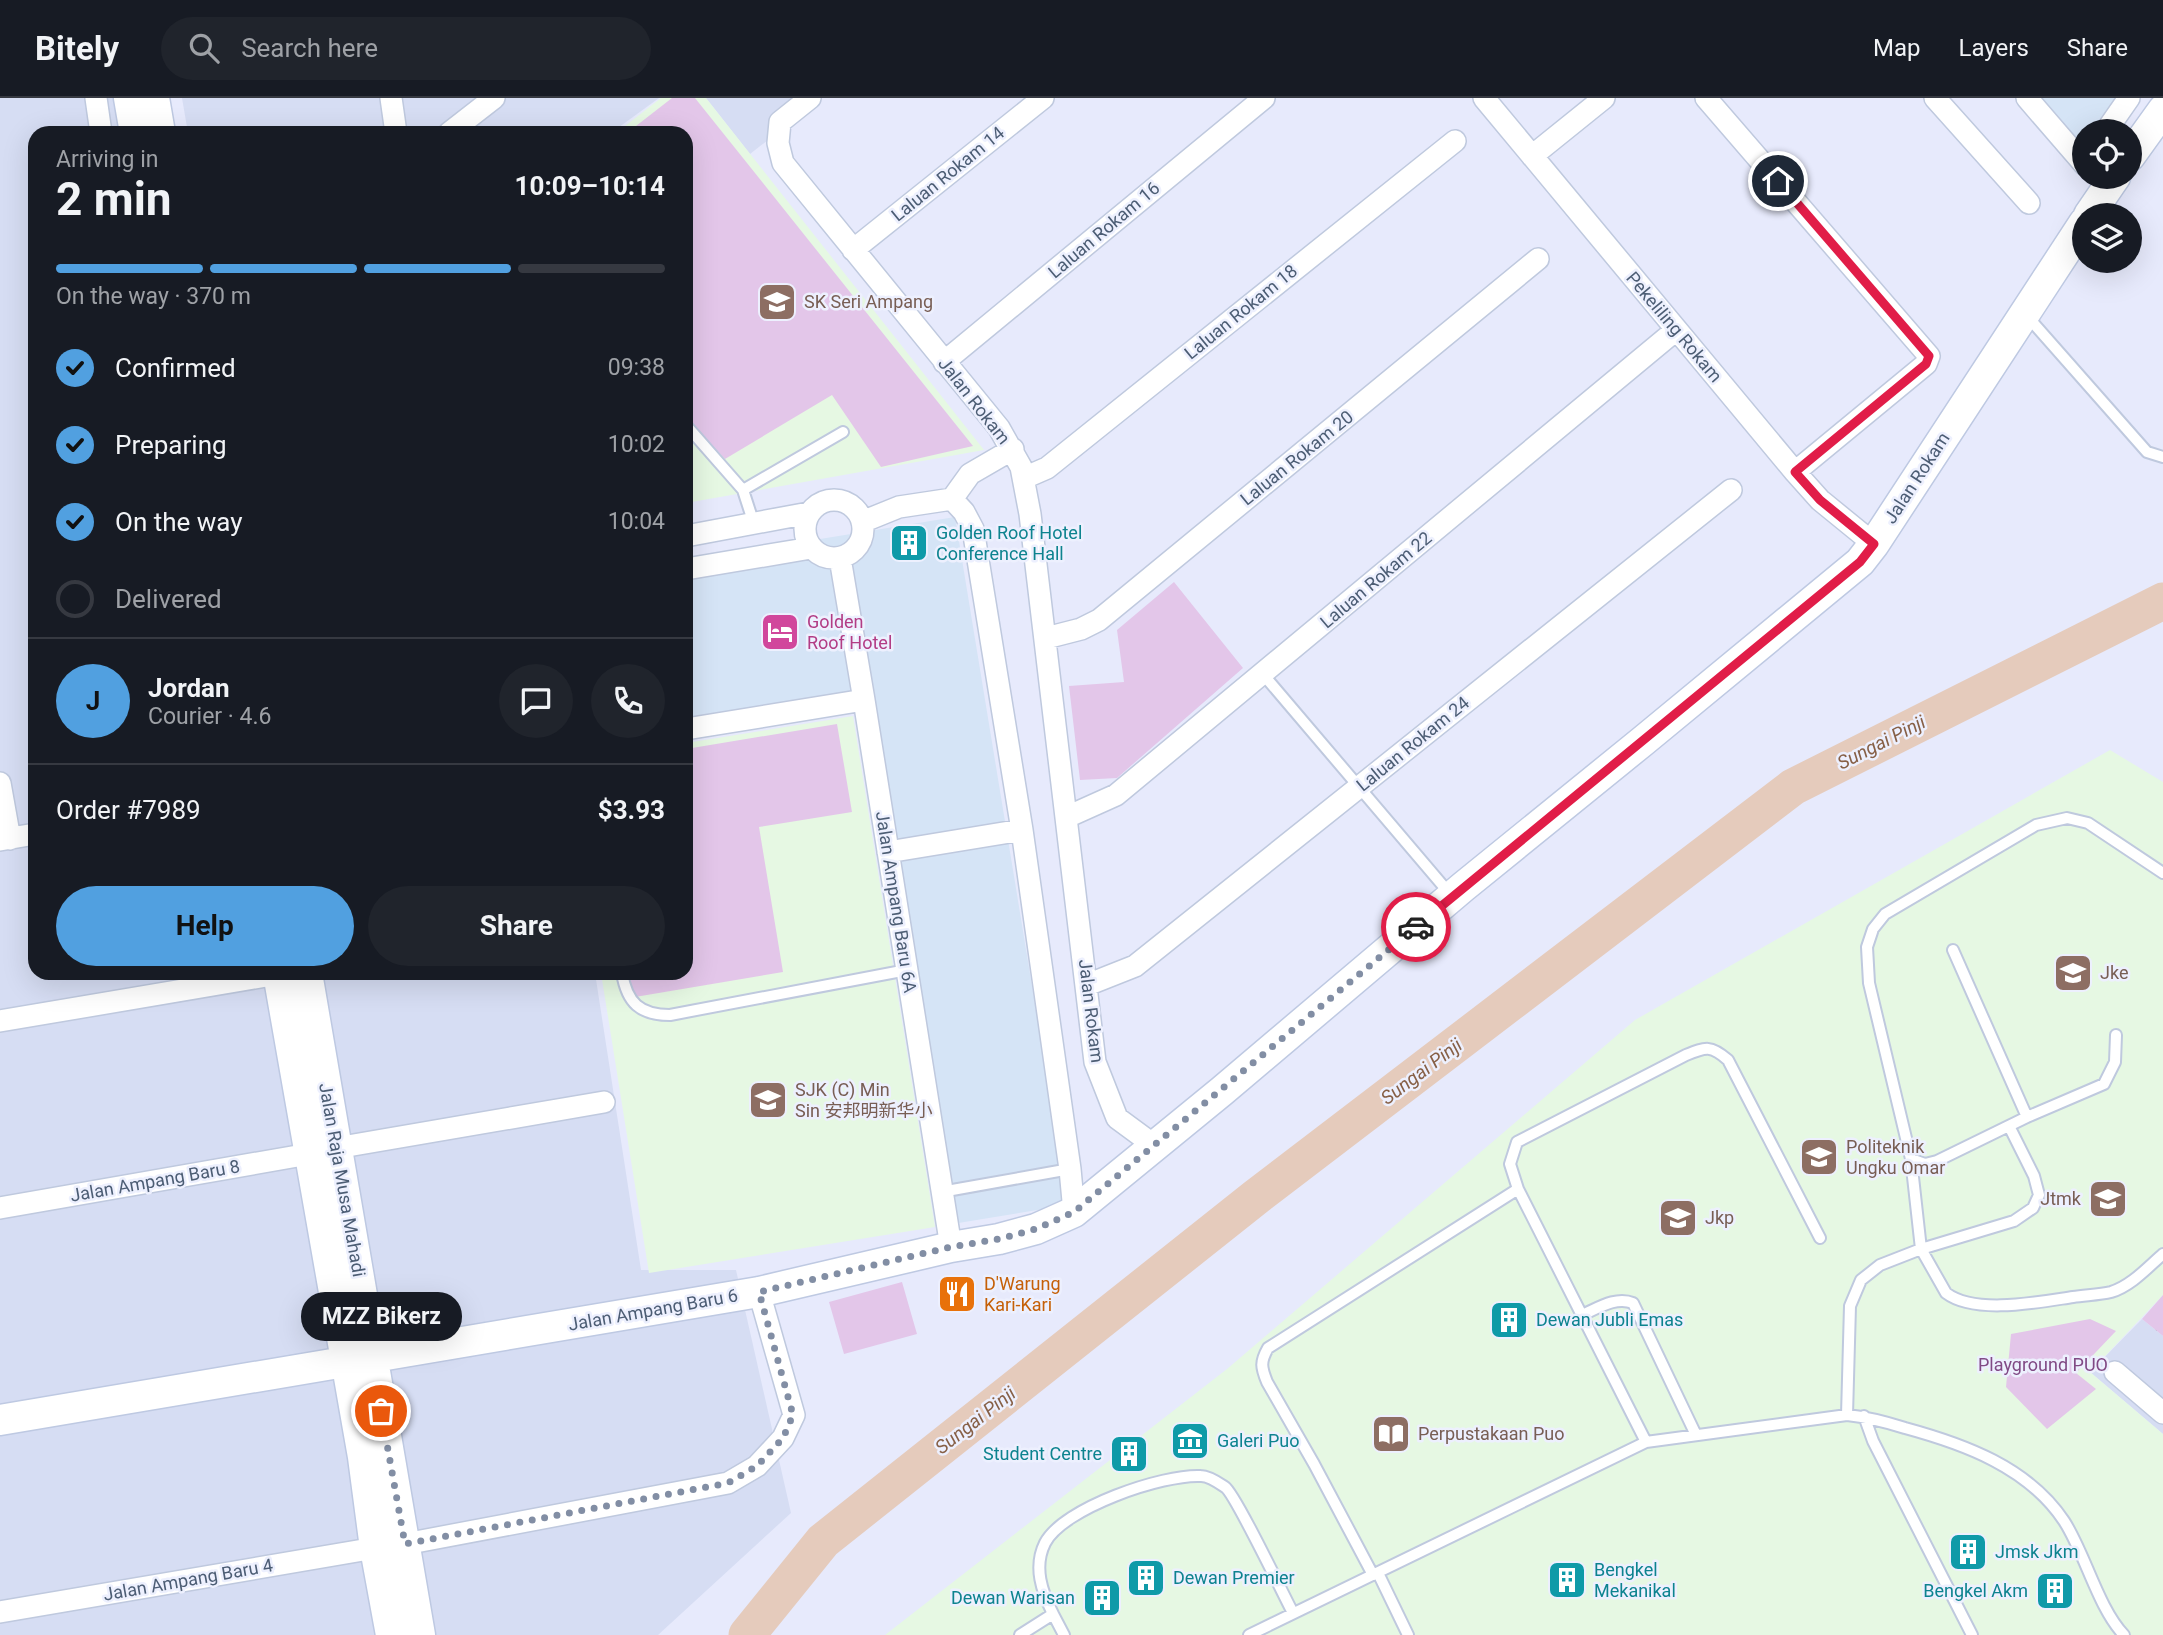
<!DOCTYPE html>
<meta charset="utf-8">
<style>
body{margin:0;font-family:Roboto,"Noto Sans SC",sans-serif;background:#20242c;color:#f1f3f6;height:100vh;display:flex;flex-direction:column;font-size:26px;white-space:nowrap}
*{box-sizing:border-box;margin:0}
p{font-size:23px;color:#9ea1a6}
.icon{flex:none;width:38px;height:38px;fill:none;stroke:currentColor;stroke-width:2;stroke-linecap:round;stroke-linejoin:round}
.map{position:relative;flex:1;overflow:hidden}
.details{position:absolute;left:28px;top:28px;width:665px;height:854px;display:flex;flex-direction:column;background:#171b24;border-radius:21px;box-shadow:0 7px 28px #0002}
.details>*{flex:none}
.tools{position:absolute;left:2072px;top:21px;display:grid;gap:14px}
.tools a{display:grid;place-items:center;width:70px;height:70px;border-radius:50%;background:#171b24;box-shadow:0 7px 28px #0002;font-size:35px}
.pin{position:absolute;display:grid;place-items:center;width:60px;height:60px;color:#fff;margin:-30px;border:4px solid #fff;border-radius:50%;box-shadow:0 2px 7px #0007}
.courier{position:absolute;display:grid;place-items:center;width:70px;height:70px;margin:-35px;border:5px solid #e11d48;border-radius:50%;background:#fff;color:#222;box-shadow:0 2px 9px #0007}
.bubble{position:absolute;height:49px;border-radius:24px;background:#171b24;box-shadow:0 7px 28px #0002;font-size:23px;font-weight:700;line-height:49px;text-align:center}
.overview em{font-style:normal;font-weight:700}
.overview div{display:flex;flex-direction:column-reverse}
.overview{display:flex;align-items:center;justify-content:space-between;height:119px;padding:0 28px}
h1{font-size:46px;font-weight:700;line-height:52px}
.bar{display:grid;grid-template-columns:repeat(4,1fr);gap:10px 7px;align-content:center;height:84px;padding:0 28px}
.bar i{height:9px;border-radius:5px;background:#363941}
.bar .current{background:#51a0e0}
.bar p{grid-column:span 4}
.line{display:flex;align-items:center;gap:18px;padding:0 28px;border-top:2px solid #363941}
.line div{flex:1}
.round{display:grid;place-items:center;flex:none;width:74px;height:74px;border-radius:37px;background:#20242c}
ol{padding:0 28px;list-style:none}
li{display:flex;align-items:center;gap:21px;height:77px}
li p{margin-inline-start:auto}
li .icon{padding:7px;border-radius:50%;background:#51a0e0;color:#111;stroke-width:4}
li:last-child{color:#9ea1a6}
li i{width:38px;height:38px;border:4px solid #363941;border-radius:50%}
.cta{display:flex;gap:14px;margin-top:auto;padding:14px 28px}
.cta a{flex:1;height:80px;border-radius:42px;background:#51a0e0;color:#111;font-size:28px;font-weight:700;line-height:80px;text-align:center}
.cta a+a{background:#20242c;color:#f1f3f6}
header{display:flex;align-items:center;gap:42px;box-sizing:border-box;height:98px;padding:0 35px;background:#171b24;border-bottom:2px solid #363941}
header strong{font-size:33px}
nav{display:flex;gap:38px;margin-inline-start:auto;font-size:24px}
.search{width:490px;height:63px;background:#20242c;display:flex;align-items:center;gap:18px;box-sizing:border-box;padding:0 24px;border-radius:38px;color:#9ea1a6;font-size:26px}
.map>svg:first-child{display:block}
.residential{fill:#d6ddf3}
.commercial{fill:#d5e4f6}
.education{fill:#e6f8e3}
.grass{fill:url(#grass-tufts)}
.park{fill:#e3c6e9}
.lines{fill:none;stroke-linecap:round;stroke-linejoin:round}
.river{stroke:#e5cbbc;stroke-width:37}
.lane-casing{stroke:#bfc9de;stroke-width:14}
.street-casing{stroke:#bfc9de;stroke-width:24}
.secondary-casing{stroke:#bec9e2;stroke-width:33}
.lane{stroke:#fff;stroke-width:10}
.street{stroke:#fff;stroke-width:21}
.secondary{stroke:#fff;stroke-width:30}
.done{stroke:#828ea4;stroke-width:7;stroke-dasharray:0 12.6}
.route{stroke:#e11d48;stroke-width:9}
.labels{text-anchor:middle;stroke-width:5;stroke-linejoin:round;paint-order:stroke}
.street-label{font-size:18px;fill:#4c5d74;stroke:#edf0fe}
.education-label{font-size:18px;fill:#785e54;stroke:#edf0fe;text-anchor:start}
.culture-label{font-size:18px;fill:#0d838f;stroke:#edf0fe;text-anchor:start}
.hotel-label{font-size:18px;fill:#b23c85;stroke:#edf0fe;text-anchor:start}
.food-label{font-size:18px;fill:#c56008;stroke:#edf0fe;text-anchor:start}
.park-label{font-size:18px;fill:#814a85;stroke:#edf0fe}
.water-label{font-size:19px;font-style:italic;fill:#876047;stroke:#edf0fe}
</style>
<header>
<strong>Bitely</strong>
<div class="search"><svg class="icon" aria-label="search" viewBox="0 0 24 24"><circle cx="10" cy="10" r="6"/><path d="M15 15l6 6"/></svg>Search here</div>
<nav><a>Map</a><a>Layers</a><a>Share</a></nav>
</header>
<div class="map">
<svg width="2163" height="1537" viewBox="0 0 2163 1537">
<defs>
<pattern id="grass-tufts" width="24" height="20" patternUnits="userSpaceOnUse" patternTransform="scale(1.75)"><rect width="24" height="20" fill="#e3c6e9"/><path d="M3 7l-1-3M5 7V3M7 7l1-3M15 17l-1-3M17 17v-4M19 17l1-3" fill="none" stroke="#baa4c1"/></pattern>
</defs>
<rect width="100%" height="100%" fill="#e7eafc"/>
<!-- residential -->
<path class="residential" d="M0,0H130L136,35H35V733L0,738Z
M182,0H659L611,35H188Z
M706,0H822L750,56Z
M35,741V875H595L641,1172H736L791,1415L658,1537H0V747Z
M2142,1221L2163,1238V1336L2090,1274Z"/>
<!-- commercial -->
<path class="commercial" d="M2025,0H2133L2108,33H2084V65Z
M955,419L1068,1107L946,1127L861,609L686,638V463Z"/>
<!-- education -->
<path class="education" d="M661,0H706L984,352L686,405V35H616Z
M853,618L935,1129L649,1175L601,875H686V645Z
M2110,652L2163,684V1197L2090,1274L2163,1336V1537H885L1227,1271L1635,922Z"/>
<!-- grass -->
<path class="grass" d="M2163,1197V1238L2142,1221Z"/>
<!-- park -->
<path class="park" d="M672,0H695L973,348L881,369L832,297L725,361L686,319V35H627Z
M1174,484L1243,570L1117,680L1080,682L1069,588L1124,584L1117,532Z
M837,626L852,714L759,729L783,874L629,900L625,875H686V651Z
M902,1184L917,1236L844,1256L829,1204Z
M2090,1221L2116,1233L2076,1275L2096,1291L2047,1331L2006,1289L2011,1236Z"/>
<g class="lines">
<!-- river -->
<path class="river" d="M747,1537L823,1443L1256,1099L1793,689L2163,503"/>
<defs>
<path id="lane" d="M2027,218L2147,354L2163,359
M686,327L743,392
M754,426L743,392L843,334
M1262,575L1450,796
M1953,852L2027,1019
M622,875C627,905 640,917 670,917L907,872
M2116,937L2115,964L2104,986L2027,1019L1937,1063L1925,1066L1911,1061L1869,885L1867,849L1873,831L1885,816L2036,727L2067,720L2088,725L2163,775
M1911,1061L1921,1151L1946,1195C1975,1217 2039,1204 2073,1199C2085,1197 2099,1197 2111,1194C2131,1188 2147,1170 2163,1156
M941,1094L1070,1071
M1582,1217C1598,1210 1616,1198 1633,1205L1696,1337
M1847,1317L1850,1208L1861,1182L1880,1167L1921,1151L2014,1123L2033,1110L2039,1097L2034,1078L2009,1028
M1864,1318L1873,1343L1972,1537
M1646,1344L1518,1091L1510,1066L1517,1044L1686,957C1706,949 1711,947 1728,962L1820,1140
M1378,1475L1408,1537
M1373,1477L1314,1366L1267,1284C1261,1269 1260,1264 1268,1250L1518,1091
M1053,1516C1042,1494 1033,1469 1045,1445C1063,1410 1163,1376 1201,1378C1209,1378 1219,1385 1225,1389C1235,1396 1283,1496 1293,1515
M1020,1537L1053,1516L1064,1537
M1249,1537L1646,1344L1847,1317C1867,1319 1886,1324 1905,1330C1964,1346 2028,1369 2064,1423C2085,1455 2098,1510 2124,1537"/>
<path id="street" d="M96,0L101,35
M391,0L396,35
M810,0L780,24L778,45L783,65L999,330L1021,369L1030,416L1095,964L1117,1020L1155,1048
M1484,0L1795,374L1820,402L1874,446
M1706,0L1929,258L1926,266L1795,374
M1935,0L2029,105
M2027,0L2084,66
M2106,33L2129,0
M449,35L494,0
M1532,58L1604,0
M853,152L1043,0
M944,264L1264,0
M1024,380L1047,370L1455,43
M952,401L970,376L1013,351
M805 431a29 29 0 1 1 58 0a29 29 0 1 1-58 0Z
M862,424L899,409L952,401L964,414L973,431L1022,732L1070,1071L1074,1114
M686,438L809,415
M840,460L864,602L951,1149
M686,471L811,450
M1046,540L1081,531L1099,522L1538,161
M686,631L864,602
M0,685L10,741
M1067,719L1116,697L1676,232
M0,742L35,736
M888,754L1022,732
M1087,887L1135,868L1731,392
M0,923L278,876
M336,1050L604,1004
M0,1110L309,1056
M2115,1274L2163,1315
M405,1446L728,1385L757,1368L783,1340L794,1317L759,1194
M0,1514L375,1450"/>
<path id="secondary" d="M129,0L135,35
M154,0L160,35
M2130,58L2163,12
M2089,117L2115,79
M278,875L363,1359L375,1450L391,1537
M307,875L420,1537
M0,1322L759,1194L951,1149L999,1141L1036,1131L1074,1114L1222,993L1463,789L1643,643L1860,464L1874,446L2084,125"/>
</defs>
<!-- lane casing -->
<use href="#lane" class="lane-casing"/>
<!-- street casing -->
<use href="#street" class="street-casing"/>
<!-- secondary casing -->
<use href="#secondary" class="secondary-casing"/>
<!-- lane -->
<use href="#lane" class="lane"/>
<!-- street -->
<use href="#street" class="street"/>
<!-- secondary -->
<use href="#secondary" class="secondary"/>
</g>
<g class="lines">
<!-- done -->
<path class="done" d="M381,1313L405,1446L728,1385L757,1368L783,1340L793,1317L759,1194L951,1149L999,1141L1036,1131L1074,1114L1416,829"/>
<!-- route -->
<path class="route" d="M1416,829L1860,464L1874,446L1820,402L1795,374L1926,266L1929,258L1778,83"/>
</g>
<!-- icons -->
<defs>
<symbol id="school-square" viewBox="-11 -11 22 22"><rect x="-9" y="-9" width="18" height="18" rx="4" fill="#8d6e63" stroke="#edf0fe"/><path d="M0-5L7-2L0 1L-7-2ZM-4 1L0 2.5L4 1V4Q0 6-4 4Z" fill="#fff"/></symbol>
<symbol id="building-square" viewBox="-11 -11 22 22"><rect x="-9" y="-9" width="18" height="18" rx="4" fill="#0f9aa8" stroke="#edf0fe"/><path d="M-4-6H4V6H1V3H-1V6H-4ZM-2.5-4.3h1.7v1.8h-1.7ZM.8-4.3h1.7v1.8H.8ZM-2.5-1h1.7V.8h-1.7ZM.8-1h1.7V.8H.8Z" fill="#fff"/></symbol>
<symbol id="hotel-square" viewBox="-11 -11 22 22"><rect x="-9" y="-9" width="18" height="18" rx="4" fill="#d1479c" stroke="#edf0fe"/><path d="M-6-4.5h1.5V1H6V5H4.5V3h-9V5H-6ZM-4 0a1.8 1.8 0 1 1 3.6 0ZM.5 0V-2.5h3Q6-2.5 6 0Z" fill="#fff"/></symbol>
<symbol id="university-square" viewBox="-11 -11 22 22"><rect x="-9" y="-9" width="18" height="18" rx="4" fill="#8d6e63" stroke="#edf0fe"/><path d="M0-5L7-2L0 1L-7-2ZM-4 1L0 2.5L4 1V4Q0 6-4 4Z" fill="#fff"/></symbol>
<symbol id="restaurant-square" viewBox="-11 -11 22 22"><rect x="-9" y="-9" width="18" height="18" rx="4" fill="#e8710a" stroke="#edf0fe"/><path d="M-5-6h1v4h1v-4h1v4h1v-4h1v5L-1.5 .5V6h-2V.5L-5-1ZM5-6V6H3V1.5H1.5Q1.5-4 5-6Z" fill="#fff"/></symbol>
<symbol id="library-square" viewBox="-11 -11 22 22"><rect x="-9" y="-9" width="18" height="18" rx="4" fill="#8d6e63" stroke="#edf0fe"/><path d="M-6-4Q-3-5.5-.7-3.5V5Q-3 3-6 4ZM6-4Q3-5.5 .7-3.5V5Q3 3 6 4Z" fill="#fff"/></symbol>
<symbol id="museum-square" viewBox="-11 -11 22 22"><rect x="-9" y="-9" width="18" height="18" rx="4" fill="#0f9aa8" stroke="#edf0fe"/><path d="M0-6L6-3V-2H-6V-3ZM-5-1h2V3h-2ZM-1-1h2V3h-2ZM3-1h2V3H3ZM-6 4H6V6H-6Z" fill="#fff"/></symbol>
</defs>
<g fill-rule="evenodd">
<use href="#school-square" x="755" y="182" width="44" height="44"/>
<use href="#building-square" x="887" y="423" width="44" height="44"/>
<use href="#hotel-square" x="758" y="512" width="44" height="44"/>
<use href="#university-square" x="2051" y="853" width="44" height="44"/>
<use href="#school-square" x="746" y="980" width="44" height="44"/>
<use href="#university-square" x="1797" y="1037" width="44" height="44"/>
<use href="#university-square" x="2086" y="1079" width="44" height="44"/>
<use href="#university-square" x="1656" y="1098" width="44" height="44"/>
<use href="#restaurant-square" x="935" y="1174" width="44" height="44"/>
<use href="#building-square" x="1487" y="1200" width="44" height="44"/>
<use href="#library-square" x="1369" y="1314" width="44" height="44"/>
<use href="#museum-square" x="1168" y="1321" width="44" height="44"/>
<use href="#building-square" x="1107" y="1334" width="44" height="44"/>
<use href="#building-square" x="1946" y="1432" width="44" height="44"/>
<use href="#building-square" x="1124" y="1458" width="44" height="44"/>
<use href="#building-square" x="1545" y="1460" width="44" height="44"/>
<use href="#building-square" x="2033" y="1471" width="44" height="44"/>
<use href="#building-square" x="1080" y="1478" width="44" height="44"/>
</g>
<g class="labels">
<!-- street labels -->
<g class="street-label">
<text transform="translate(948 76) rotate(-39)" y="6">Laluan Rokam 14</text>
<text transform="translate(1104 132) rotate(-40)" y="6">Laluan Rokam 16</text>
<text transform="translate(1241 214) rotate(-39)" y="6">Laluan Rokam 18</text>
<text transform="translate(1674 229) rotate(50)" y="6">Pekeliling Rokam</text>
<text transform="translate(974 303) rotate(52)" y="6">Jalan Rokam</text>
<text transform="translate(1297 360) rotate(-39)" y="6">Laluan Rokam 20</text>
<text transform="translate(1917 380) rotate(-57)" y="6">Jalan Rokam</text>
<text transform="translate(1376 482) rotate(-40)" y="6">Laluan Rokam 22</text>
<text transform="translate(1413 646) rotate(-39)" y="6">Laluan Rokam 24</text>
<text transform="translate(896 804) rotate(81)" y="6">Jalan Ampang Baru 6A</text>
<text transform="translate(1091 913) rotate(83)" y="6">Jalan Rokam</text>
<text transform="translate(342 1082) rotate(80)" y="6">Jalan Raja Musa Mahadi</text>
<text transform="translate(155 1083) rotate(-10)" y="6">Jalan Ampang Baru 8</text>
<text transform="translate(653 1212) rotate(-10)" y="6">Jalan Ampang Baru 6</text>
<text transform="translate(188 1482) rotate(-10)" y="6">Jalan Ampang Baru 4</text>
</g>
<!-- education labels -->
<g class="education-label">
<text x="804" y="210">SK Seri Ampang</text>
<text x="2100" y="881">Jke</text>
<text x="795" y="998">SJK (C) Min<tspan x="795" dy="21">Sin 安邦明新华小</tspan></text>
<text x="1846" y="1055">Politeknik<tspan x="1846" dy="21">Ungku Omar</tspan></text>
<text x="2081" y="1107" text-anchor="end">Jtmk</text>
<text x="1705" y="1126">Jkp</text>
<text x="1418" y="1342">Perpustakaan Puo</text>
</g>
<!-- culture labels -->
<g class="culture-label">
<text x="936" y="441">Golden Roof Hotel<tspan x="936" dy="21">Conference Hall</tspan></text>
<text x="1536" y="1228">Dewan Jubli Emas</text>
<text x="1217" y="1349">Galeri Puo</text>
<text x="1102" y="1362" text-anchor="end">Student Centre</text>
<text x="1995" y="1460">Jmsk Jkm</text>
<text x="1594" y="1478">Bengkel<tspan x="1594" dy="21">Mekanikal</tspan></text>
<text x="1173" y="1486">Dewan Premier</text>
<text x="2028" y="1499" text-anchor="end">Bengkel Akm</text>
<text x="1075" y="1506" text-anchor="end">Dewan Warisan</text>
</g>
<!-- hotel labels -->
<g class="hotel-label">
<text x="807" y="530">Golden<tspan x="807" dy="21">Roof Hotel</tspan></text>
</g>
<!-- food labels -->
<g class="food-label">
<text x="984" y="1192">D'Warung<tspan x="984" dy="21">Kari-Kari</tspan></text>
</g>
<!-- park labels -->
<g class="park-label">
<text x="2043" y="1273">Playground PUO</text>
</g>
<!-- water labels -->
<g class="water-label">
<text transform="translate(1881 644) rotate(-27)" y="7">Sungai Pinji</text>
<text transform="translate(1421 973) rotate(-37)" y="7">Sungai Pinji</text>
<text transform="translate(975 1322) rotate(-38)" y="7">Sungai Pinji</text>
</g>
</g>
</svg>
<div class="tools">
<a><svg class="icon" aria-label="locate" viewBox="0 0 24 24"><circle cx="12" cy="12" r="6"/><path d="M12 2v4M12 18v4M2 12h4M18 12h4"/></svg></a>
<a><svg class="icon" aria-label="layers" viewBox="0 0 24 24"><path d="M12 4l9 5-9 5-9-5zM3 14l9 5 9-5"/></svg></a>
</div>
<div class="pin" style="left:381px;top:1313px;background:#ea580c"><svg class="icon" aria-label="bag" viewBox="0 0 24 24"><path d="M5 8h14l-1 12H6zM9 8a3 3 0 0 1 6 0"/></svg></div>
<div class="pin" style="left:1778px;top:83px;background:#1f2937"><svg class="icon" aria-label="home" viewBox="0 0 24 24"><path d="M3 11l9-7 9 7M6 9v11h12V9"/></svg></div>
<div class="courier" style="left:1416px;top:829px"><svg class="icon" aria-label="car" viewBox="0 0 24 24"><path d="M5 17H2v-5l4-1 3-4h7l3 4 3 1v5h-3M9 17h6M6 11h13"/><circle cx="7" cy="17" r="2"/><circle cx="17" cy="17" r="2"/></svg></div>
<div class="bubble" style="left:301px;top:1194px;width:161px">MZZ Bikerz</div>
<section class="details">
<div class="overview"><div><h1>2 min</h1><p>Arriving in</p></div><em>10:09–10:14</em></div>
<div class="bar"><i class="current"></i><i class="current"></i><i class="current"></i><i></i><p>On the way · 370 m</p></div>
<ol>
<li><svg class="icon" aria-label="check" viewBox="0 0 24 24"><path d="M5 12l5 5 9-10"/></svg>Confirmed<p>09:38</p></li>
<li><svg class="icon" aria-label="check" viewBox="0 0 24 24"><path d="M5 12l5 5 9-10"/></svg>Preparing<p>10:02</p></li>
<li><svg class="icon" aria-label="check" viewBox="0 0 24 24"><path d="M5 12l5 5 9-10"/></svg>On the way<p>10:04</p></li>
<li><i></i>Delivered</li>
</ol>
<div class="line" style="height:126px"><b class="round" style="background:#51a0e0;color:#111">J</b><div><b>Jordan</b><p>Courier · 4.6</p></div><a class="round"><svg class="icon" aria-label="chat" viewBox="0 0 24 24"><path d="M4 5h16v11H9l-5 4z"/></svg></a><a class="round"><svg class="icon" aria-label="phone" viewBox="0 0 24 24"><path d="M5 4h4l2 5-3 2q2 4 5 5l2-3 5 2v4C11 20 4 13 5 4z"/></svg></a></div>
<div class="line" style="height:91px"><div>Order #7989</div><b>$3.93</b></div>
<div class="cta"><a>Help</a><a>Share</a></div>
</section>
</div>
